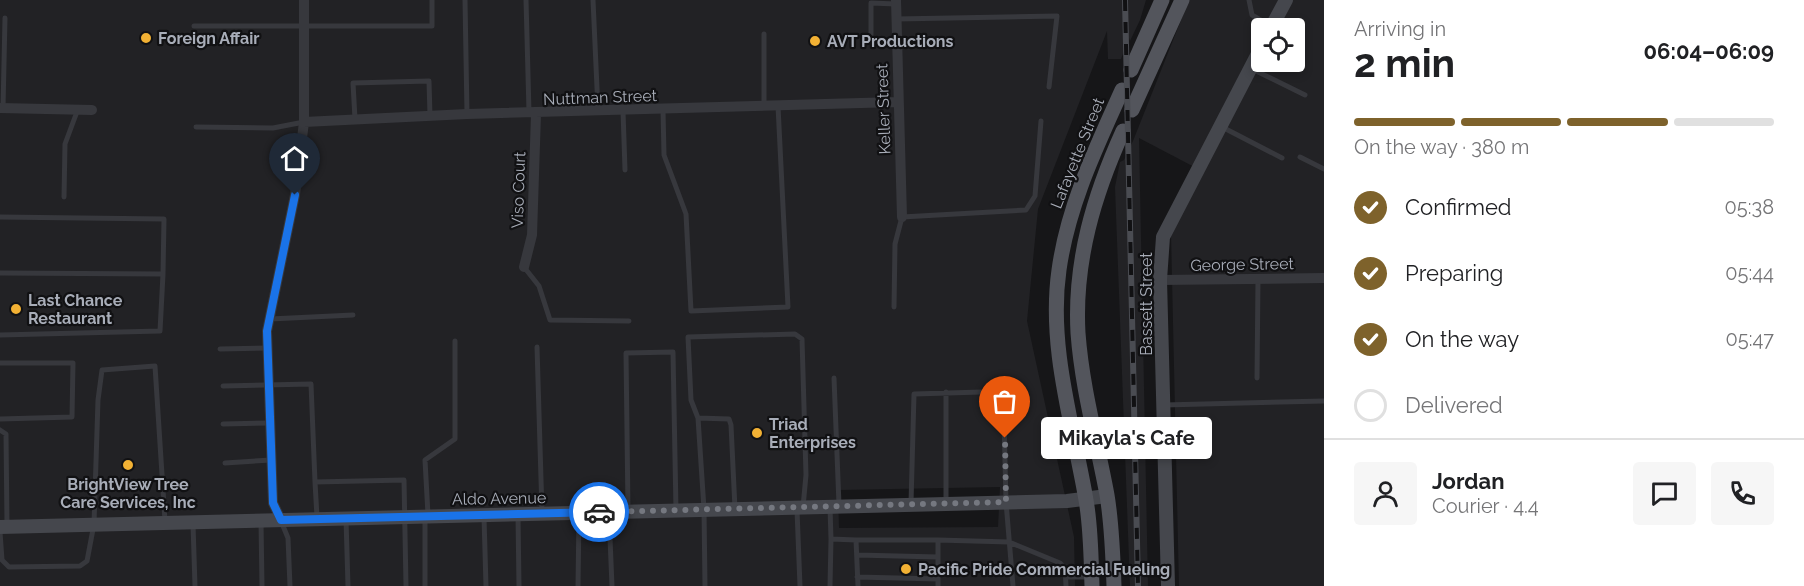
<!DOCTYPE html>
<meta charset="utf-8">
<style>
body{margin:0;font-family:Raleway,sans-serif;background:#f6f6f6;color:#202124;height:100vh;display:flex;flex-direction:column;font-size:22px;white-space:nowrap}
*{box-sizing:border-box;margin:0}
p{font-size:20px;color:#757577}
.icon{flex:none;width:33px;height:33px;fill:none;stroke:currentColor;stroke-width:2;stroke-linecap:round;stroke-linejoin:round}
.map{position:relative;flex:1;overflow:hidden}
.panel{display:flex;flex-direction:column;background:#fff;width:480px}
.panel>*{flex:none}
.buttons{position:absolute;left:1251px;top:18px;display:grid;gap:12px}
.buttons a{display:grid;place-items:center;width:54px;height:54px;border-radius:6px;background:#fff;box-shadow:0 3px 9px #0003;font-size:30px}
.pin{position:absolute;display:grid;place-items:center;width:51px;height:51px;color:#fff;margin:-62px -26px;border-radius:50% 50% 50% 0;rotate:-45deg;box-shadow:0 0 6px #0007}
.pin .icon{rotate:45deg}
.courier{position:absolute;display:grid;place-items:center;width:60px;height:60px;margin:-30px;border:4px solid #1a73e8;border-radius:50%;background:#fff;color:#222;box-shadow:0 2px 8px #0007}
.bubble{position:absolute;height:42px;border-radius:6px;background:#fff;box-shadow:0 3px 9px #0003;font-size:20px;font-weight:700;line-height:42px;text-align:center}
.headline em{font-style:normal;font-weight:700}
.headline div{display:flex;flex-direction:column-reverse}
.headline{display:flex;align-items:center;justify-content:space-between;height:102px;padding:0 30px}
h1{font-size:39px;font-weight:700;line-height:45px}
.bar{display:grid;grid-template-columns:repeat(4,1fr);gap:9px 6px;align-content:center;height:72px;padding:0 30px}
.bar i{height:8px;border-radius:4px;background:#e0e0e0}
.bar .active{background:#7e622b}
.bar p{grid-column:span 4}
.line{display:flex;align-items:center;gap:15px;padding:0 30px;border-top:2px solid #e0e0e0}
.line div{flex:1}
.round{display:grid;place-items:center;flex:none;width:63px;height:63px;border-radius:6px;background:#f6f6f6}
ol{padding:0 30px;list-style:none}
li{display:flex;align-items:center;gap:18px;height:66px}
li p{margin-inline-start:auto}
li .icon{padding:6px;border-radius:50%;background:#7e622b;color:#fff;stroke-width:4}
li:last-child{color:#757577}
li i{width:33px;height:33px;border:3px solid #e0e0e0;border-radius:50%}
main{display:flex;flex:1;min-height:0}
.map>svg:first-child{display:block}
.built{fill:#222225;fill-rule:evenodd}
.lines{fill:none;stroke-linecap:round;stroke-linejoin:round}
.lane{stroke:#37383d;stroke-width:5}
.street{stroke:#37383d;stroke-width:10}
.secondary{stroke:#45474d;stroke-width:14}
.primary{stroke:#53555c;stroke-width:15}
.rail-casing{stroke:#4a4c52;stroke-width:6}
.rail{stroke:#111113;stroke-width:4;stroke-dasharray:11;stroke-linecap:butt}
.done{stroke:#757880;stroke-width:6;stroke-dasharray:0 10.8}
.route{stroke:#1a73e8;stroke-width:8}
.poi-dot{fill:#f2b134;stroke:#111113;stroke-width:2}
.labels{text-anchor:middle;stroke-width:4.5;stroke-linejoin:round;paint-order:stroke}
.poi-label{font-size:16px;font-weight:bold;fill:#a8adb8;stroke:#111113;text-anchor:start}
.street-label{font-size:16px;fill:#a8adb8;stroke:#111113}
</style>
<main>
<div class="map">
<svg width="1324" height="586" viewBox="0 0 1324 586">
<rect width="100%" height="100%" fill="#161618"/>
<!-- built -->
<path class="built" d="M0,0H1146L1140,20L1130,41L1129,38L1121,59H1108L1107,31L1038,209L1027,321L1074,537L1075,586H0ZM1000,487L998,527L839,528L838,490Z
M1189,0H1324V586H1179L1171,234L1202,171L1139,138L1148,586H1130L1115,187L1120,162L1124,160L1133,141ZM1262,28H1294V62H1262Z"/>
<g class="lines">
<!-- lane -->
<path class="lane" d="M465,0L467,114
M526,0L529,112
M593,0L598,110
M1249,0L1252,15L1271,26
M896,4L871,3V40L896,41
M896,19L1057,16L1049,87
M194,26H432V0
M1252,69L1305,95
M764,105V34
M3,108L5,18
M663,110L664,155L686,214L691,311L788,307L778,106
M623,111L625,170
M355,119L353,83L429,81L430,116
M196,127L273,128L304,122
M1222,127L1282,158
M1300,157L1324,169
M64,197L65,144L78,109
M0,217L164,219L163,274
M524,267L539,286L550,320L629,321
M0,273L163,274L160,331L0,335
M894,307L895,244L902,217L1026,210L1035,196L1041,121
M270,319L353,315
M537,347L542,512
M220,349L268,348
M0,363H73L72,417L0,419
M834,378L839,505
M1257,378L1258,279
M223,386L311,384L315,482
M1164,405L1324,401
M698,418L691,400L688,337L795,334L802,339L806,475L803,507
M1004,421L1006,502L1013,586
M223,424L270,423
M0,430L6,434L7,525
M225,463L271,460
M911,503L914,394L1016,391
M946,503V392
M830,507L831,539L856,540L858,586
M628,510L626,353L673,352L676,510
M797,510L800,586
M609,514L612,586
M428,515L425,460L455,439V341
M518,516L519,586
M317,517L315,482L404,480L406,586
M484,517L486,586
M346,519L348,586
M425,519V586
M281,521L288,538L290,586
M261,522L262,586
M193,524L195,586
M0,532L2,560L9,567L80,566L87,561L94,524L98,400L102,370L155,366L165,521
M856,540H938
M857,555L938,557
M857,577L938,579
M1066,577H1090
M578,586L579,514
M705,586L704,509L698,418L729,419L731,425L735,509
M830,586L831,539
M938,586V540L1009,542L1060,563L1065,568L1066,586"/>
<!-- street -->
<path class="street" d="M896,0L902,217
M0,108L92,110
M304,122L467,114L897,102
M524,267L532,235L536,114
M1160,280L1324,278
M281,520L273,503L267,331L295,195L304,122V0"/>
<!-- secondary -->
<path class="secondary" d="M1271,28L1286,0
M0,527L1067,501L1107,496
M1168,586L1160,280L1163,237L1262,46"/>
<!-- primary -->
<path class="primary" d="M1131,70L1162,0
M1132,110L1182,0
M1092,586C1091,557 1091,528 1086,500C1073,424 1048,347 1059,270C1068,205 1096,148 1122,90
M1114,586C1113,556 1112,525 1107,495C1097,441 1082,388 1078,333C1074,261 1094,195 1123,131"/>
<defs>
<path id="rail" d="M1125,0L1138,586"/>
</defs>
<!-- rail casing -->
<use href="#rail" class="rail-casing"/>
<!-- rail -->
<use href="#rail" class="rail"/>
</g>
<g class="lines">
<!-- done -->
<path class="done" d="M599,512L1006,502L1005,438"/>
<!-- route -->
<path class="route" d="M295,195L267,331L273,503L281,520L599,512"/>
</g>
<!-- markers -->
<g class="poi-dot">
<circle cx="146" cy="38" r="6"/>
<circle cx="815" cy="41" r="6"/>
<circle cx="16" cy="309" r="6"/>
<circle cx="757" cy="433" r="6"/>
<circle cx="128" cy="465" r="6"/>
<circle cx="906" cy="569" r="6"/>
</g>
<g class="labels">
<!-- poi labels -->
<g class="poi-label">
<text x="158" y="44">Foreign Affair</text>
<text x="827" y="47">AVT Productions</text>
<text x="28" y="306">Last Chance<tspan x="28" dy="18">Restaurant</tspan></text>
<text x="769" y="430">Triad<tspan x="769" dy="18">Enterprises</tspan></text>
<text x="128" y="490" text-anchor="middle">BrightView Tree<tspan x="128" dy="18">Care Services, Inc</tspan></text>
<text x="918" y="575">Pacific Pride Commercial Fueling</text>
</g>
<!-- street labels -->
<g class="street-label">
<text transform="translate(600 97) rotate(-2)" y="6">Nuttman Street</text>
<text transform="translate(883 109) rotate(-92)" y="6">Keller Street</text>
<text transform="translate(1077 153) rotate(-68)" y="6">Lafayette Street</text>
<text transform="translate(518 190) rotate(-88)" y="6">Viso Court</text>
<text transform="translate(1242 264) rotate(-1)" y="6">George Street</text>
<text transform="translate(1146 304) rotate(-90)" y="6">Bassett Street</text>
<text transform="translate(499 498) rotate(-1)" y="6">Aldo Avenue</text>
</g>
</g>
</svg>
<div class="buttons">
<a><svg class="icon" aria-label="locate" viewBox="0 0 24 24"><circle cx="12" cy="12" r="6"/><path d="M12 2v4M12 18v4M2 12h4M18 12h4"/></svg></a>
</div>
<div class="pin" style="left:1005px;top:438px;background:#ea580c"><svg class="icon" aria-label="bag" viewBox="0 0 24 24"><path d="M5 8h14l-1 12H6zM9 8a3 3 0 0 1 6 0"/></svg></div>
<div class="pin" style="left:295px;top:195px;background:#1f2937"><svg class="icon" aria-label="home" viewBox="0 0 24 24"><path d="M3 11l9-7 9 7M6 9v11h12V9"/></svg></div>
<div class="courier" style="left:599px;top:512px"><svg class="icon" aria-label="car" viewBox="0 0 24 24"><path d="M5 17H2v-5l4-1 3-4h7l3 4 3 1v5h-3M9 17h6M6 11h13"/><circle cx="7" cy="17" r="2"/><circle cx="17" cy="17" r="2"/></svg></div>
<div class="bubble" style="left:1041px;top:417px;width:171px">Mikayla's Cafe</div>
</div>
<section class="panel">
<div class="headline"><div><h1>2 min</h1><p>Arriving in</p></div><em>06:04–06:09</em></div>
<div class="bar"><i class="active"></i><i class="active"></i><i class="active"></i><i></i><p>On the way · 380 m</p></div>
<ol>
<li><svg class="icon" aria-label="check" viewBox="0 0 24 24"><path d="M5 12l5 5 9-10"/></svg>Confirmed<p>05:38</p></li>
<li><svg class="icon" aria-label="check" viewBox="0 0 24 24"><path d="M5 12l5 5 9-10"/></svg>Preparing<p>05:44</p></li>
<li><svg class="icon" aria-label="check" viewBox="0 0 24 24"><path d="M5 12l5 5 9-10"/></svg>On the way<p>05:47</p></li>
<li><i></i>Delivered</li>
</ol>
<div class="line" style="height:108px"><a class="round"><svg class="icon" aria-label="person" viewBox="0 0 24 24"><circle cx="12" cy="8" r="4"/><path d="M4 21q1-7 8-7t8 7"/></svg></a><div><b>Jordan</b><p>Courier · 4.4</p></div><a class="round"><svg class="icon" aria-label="chat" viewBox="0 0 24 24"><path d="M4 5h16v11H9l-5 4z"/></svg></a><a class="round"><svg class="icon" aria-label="phone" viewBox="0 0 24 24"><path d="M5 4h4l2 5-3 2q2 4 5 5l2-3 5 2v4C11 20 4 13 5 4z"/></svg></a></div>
</section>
</main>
